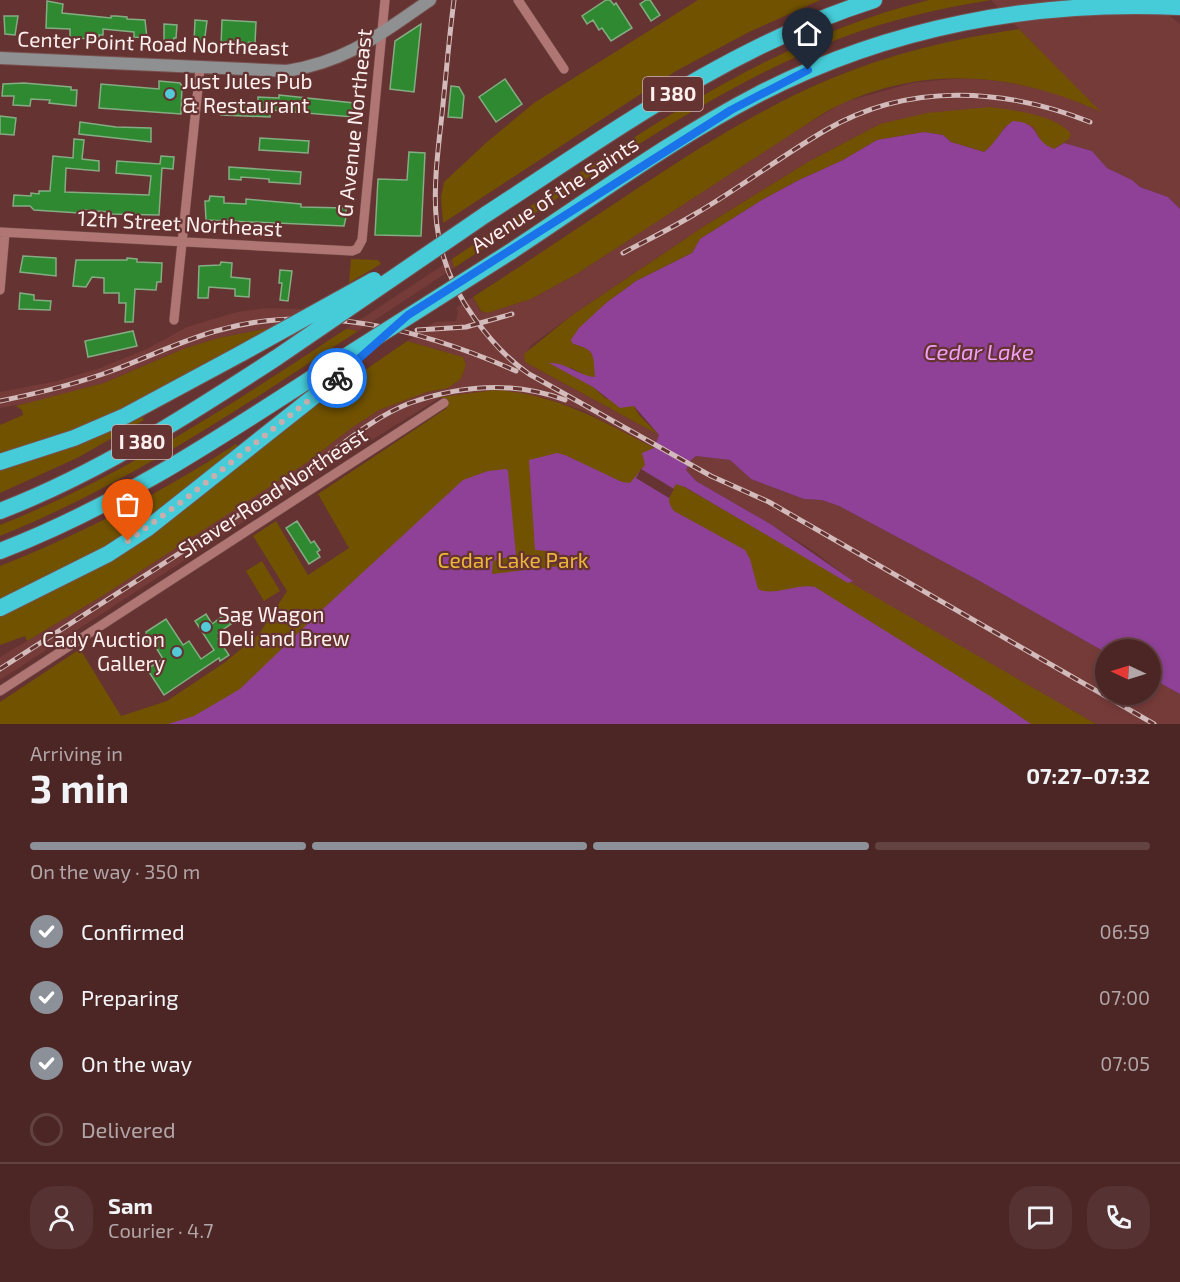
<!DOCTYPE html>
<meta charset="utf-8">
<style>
body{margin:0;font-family:"Exo 2",sans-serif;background:#563232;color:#f1f3f6;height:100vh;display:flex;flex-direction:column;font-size:22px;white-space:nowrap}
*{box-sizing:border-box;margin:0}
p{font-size:20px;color:#b2a5a7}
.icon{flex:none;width:33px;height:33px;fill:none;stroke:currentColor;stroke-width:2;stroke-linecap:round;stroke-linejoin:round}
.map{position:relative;height:724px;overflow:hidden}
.drawer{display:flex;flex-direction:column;background:#4c2625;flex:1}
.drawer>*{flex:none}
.needle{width:39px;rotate:274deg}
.buttons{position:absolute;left:1095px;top:639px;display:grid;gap:12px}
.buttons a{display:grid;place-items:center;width:66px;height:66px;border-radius:50%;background:#4c2625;box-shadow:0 3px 9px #0003,0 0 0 2px #634342;font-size:30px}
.pin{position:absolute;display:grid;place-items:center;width:51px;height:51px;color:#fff;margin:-62px -26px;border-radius:50% 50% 50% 0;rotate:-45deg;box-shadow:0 0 6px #0007}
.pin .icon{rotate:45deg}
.courier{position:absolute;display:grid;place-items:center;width:60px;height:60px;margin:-30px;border:4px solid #1a73e8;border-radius:50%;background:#fff;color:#222;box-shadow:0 2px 8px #0007}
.summary em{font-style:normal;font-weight:700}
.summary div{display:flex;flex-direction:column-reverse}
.summary{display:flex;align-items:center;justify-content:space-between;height:102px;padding:0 30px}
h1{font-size:39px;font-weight:700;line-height:45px}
.bar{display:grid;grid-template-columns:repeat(4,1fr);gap:9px 6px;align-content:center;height:72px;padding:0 30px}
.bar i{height:8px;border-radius:4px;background:#634342}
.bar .on{background:#8c9099}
.bar p{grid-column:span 4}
.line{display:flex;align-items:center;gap:15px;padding:0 30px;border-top:2px solid #634342}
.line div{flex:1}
.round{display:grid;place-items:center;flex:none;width:63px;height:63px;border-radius:24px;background:#563232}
ol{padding:0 30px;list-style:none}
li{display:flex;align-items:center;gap:18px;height:66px}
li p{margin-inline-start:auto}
li .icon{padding:6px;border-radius:50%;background:#8c9099;color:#fff;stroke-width:4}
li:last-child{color:#b2a5a7}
li i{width:33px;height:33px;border:3px solid #634342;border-radius:50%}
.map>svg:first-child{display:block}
.built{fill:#753b39}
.green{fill:#715200}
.water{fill:#8e4196}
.pier{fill:#653331}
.building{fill:#2e8930;stroke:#85ac84;stroke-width:1.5}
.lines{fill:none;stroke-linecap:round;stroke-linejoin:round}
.minor-casing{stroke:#775150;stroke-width:10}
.secondary-casing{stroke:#775150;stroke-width:14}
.motorway-casing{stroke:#775150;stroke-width:18}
.minor{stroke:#af7673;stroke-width:9}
.secondary{stroke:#8f9091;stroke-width:12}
.motorway{stroke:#45ccd8;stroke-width:16}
.rail-casing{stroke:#d2bbba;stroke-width:5}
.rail{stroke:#653331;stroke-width:3;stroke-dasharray:9;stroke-linecap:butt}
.motorway-bridge-casing{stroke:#775150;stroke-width:18;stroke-linecap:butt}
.motorway-bridge{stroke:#45ccd8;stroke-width:16}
.done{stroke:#c8aeac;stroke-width:6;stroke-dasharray:0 10.8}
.route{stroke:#1a73e8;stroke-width:8}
.poi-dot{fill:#52cbd7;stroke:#653331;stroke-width:2}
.labels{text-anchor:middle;stroke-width:4.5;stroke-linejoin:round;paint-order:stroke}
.shield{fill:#653331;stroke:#cfb7b6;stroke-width:1.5}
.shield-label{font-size:20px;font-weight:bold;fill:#fdf0ef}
.street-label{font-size:21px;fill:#fdf0ef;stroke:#653331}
.poi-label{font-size:21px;fill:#fdf0ef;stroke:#653331;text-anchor:start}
.park-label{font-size:21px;fill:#ebb53b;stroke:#653331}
.water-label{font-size:22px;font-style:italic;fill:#efa0f7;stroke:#653331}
</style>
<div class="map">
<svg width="1180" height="724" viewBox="0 0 1180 724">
<rect width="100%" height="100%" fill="#653331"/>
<!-- built -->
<path class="built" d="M991,0H1150L1180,24V209L1168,197L1140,187L1132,180L1107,168L1092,151L1064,143L1069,139L880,124L808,162L703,227L571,316L530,346L525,362L659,435L654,448L584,411L542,397L495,390L441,397L317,474L0,680V657L104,595L309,461L350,429L379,410L427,392L448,388L461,379L466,365L463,357L407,341L435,322L456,321L458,312L456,308L473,297L480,311L486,313L531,299L575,275L794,132L844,102L912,83L962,78L991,80L1050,90L1099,111Z
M452,259L454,268L358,331L346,329Z
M268,308L303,309L270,328L218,338L183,349L104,383L41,401L0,408V392L57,381L100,368L147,349L187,327L237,312Z
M696,456L730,460L751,479L804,499L822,500L839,506L976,579L1105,652L1106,694H1150L1151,678L1180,694V724H1096L848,583L852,581L815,552L772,525L696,481L686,470L691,460Z"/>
<!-- green -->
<path class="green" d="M698,0H820L749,32L676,71L443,223L441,197L444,182L487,142L534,103Z
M929,0H991C941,8 889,20 841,38C701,92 578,186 454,268L452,259C601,161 753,43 929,0Z
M1019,29L1101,112C1011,70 913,64 824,113L575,275L531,299L487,313L481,311L473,297C521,266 569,234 617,202C685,157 754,111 830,79C889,54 955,38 1019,29Z
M990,107C1013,110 1056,115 1071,134L1069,139L1054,149L1043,145L1033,126L1006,125L992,146L984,152L951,142L943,135L924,132L877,140L843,160L797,181L762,200L700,239L692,253L636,281L606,303L573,344C596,350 593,354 596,377H587L570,367L576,376L593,387L605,398L634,406L639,415L659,435L525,362L524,354L571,316L703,227L808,162L880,124L927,113Z
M351,259L378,260L381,264L349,283Z
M270,328C184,377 97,431 0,453V425L23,415L22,410L16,406L104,383L183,349L218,338Z
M346,329L358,331C242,407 129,484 0,536V525C124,476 235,402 346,329Z
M407,341L463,357L466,365L461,379L448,388L427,392L379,410L350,429L309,461L104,595L27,641L25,636L0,645V616L33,600Z
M495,390C556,394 601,420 654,448L643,457L645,462L679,484L1096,724H0V702L80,649L121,716L167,701L224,663L259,634L287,591L253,536L276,521L308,575L349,548L318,494L447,408L441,397Z
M141,415L144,420L77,458L0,493V468Z
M236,444L239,447L142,523L102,550L0,602V566C83,533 161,493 236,444Z
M262,561L280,591L264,601L246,571Z"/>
<!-- water -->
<path class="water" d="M1013,121C1042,123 1030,139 1054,149L1064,143L1092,151L1107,168L1132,180L1140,187L1168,197L1180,209V694L1151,678L1150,650H1106L1105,652L976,579L839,506L822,500L804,499L751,479L730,460L696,456L691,460L686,470L696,481L772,525L853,581L848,583L685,487L676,484C670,495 665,500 674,511L745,550L750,559L758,589C774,597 796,583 815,587L990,696L1031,724H168L194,716L240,689L324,608L463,480L488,471L506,469L508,471L516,555L493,561L492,574L560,566L559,552L535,550L529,460L557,453L565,455L622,482L630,483L645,465L642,453L654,448L659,435L634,406L620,408L593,387L549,363C566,362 579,376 595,377C593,354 596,350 573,344L571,340L579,328L606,303L636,281L692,253L700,239L762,200L797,181L843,160L877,140L924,132L943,135L951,142L984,152C996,143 1001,129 1013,121Z"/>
<!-- pier -->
<path class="pier" d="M641,469L674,489L669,498L636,478Z"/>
<!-- building -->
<path class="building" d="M606,0H610L614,5L616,3L632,28L611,41L602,28L599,30L593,20L587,24L582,16Z
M646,0H650L660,15L651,21L640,4Z
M47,1L63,4L62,13L111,18V16H116L127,17V19L145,20L147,38L134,37V32L103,29V35H99V39L70,38V29L46,28Z
M4,16H18L15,35L5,34Z
M195,20L207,21L204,44L194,43Z
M222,20L256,22L255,43L249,42L248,46L221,45Z
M164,24L177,25L176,38H174L173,41L164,40Z
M421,24L414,92L390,89L395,41Z
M505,79L522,104L496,122L479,97Z
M159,81L180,83L182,86L181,114L99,108L101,84L159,89Z
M24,83L71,87V90H77L76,106L49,103L50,100L31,99L30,106L13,105L14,96H2L3,84Z
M451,86L459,87L464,96L462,118L448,117Z
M279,95L354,103L353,117L271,110L270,117L221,115V102L258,104V97L279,98Z
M0,116L16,118L14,135L0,134Z
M80,122L116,127L151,128V142L79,134Z
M260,138L309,141L308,153L259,150Z
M74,139L84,140L82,159L99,161V171L66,168L65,192L149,195L151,176L116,173L117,161L160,164L161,156L174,157L173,169L162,168L159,215L110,214V212L82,210L79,213L34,210L30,206H13L14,195L31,196V193L39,194V191H50L53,156L73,158Z
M409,152L425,153L421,236L375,235L378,179L407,180Z
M229,167L301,172L300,184L269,182V179L241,177V180L229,179Z
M210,196L224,197V203L246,204V199L301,204V207L346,208V217L344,226L206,220L205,201H209Z
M23,256L56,258V276L20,272Z
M127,258L137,259V262L162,263L161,282H157L156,290L135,289L133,322H125L126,303H119V293H104V278L92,277L86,287L73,286L76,260H127Z
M221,262L232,263L231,277L250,279L249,297L235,296V289L209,287L208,298H198L199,266L220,265Z
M280,270L292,271L288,301L280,300L282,283H279Z
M20,293L34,295V300L51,301L50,310L19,309Z
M133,331L137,346L88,357L85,341Z
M297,521L311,543L314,541L320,550L317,552L320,557L309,564L286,528Z
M206,614L212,624L224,615L231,624L218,633L221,638L218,639L229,655L220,661L219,658L164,695L147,669L163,659L154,644L147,641L146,632L166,619L183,645L189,641L201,659L214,650L195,621Z"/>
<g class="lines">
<defs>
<path id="minor" d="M518,0L564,69
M0,232L352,251L357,249L362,240L385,0
M0,290L5,233
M174,320L200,69
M0,691L444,403"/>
<path id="secondary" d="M0,58L287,71C349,61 380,34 430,0"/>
<path id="motorway" d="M485,215C610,134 731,45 874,0
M510,252C591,199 672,139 759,94C889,27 1034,0 1180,7
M0,462L74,438L125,416L242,353
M0,511C99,473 188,415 276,358
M0,551C120,505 225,434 332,365
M0,608L108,554L148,528L350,368"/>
</defs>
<!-- minor casing -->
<use href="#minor" class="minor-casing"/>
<!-- secondary casing -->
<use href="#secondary" class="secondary-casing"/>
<!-- motorway casing -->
<use href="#motorway" class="motorway-casing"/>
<!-- minor -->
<use href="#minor" class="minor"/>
<!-- secondary -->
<use href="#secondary" class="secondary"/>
<!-- motorway -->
<use href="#motorway" class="motorway"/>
<defs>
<path id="rail" d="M454,0C449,38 446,76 442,114C433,193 425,251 475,319C491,341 507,359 529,374L711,476L769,502L1154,724
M623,253C647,240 672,228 695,214C740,188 781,156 826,130C908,82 1005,88 1090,122
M417,330L466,327L512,314
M0,401C39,393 77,384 114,370C148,357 181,341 216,331C317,301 423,330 516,371
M0,669C98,606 196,543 293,480C332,455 366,420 410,403C461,385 514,381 565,400"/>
</defs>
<!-- rail casing -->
<use href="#rail" class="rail-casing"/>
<!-- rail -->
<use href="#rail" class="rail"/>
<defs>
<path id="motorway-bridge" d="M242,353L374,280
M276,358L485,215
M332,365L510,252"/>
</defs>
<!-- motorway-bridge casing -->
<use href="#motorway-bridge" class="motorway-bridge-casing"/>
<!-- motorway-bridge -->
<use href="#motorway-bridge" class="motorway-bridge"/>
</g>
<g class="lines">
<!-- done -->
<path class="done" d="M128,541L184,500L337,378"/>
<!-- route -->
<path class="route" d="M337,378L408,315L731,110L808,70"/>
</g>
<!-- markers -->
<g class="poi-dot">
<circle cx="170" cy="94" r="6"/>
<circle cx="206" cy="627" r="6"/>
<circle cx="177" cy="652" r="6"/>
</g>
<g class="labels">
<!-- shield labels -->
<g class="shield">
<rect x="643" y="77" width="60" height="34" rx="4.5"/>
<rect x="112" y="425" width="60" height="34" rx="4.5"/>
</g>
<g class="shield-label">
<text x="673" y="101">I 380</text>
<text x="142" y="449">I 380</text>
</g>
<!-- street labels -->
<g class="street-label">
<text transform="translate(153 44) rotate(2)" y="7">Center Point Road Northeast</text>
<text transform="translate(355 123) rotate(-84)" y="7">G Avenue Northeast</text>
<text transform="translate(555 195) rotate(-33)" y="7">Avenue of the Saints</text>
<text transform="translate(180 224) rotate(3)" y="7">12th Street Northeast</text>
<text transform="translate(273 493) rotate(-33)" y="7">Shaver Road Northeast</text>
</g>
<!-- poi labels -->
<g class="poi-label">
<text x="182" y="89">Just Jules Pub<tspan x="182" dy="24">&amp; Restaurant</tspan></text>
<text x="218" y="622">Sag Wagon<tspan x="218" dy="24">Deli and Brew</tspan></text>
<text x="165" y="647" text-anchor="end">Cady Auction<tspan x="165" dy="24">Gallery</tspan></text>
</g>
<!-- park labels -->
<g class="park-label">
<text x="513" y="568">Cedar Lake Park</text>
</g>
<!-- water labels -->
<g class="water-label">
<text x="979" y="360">Cedar Lake</text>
</g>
</g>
</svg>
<div class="buttons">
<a><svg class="needle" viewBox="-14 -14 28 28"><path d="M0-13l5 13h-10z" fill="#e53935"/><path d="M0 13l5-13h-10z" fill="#b2a5a7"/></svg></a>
</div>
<div class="pin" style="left:128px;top:541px;background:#ea580c"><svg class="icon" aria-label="bag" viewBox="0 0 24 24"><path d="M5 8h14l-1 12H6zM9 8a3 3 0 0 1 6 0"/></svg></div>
<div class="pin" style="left:808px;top:70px;background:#1f2937"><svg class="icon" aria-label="home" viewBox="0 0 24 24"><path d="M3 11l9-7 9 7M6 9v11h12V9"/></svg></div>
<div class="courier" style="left:337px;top:378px"><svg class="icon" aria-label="bike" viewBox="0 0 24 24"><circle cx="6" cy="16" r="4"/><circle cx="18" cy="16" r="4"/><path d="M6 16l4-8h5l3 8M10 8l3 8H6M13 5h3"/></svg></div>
</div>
<section class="drawer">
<div class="summary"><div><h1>3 min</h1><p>Arriving in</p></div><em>07:27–07:32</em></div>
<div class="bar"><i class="on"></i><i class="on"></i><i class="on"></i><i></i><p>On the way · 350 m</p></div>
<ol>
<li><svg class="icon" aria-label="check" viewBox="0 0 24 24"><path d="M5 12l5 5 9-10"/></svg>Confirmed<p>06:59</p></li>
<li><svg class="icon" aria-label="check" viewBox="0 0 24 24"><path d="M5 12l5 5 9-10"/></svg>Preparing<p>07:00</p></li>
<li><svg class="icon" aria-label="check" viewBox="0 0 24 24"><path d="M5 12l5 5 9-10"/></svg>On the way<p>07:05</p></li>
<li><i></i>Delivered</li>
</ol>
<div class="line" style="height:108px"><a class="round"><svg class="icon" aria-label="person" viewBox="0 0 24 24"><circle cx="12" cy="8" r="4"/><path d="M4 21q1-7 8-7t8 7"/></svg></a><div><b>Sam</b><p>Courier · 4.7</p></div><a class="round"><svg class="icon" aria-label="chat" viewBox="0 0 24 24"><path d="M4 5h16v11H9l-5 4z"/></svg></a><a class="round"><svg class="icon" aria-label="phone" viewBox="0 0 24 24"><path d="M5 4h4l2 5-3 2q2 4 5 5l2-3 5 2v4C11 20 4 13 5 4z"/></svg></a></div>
</section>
